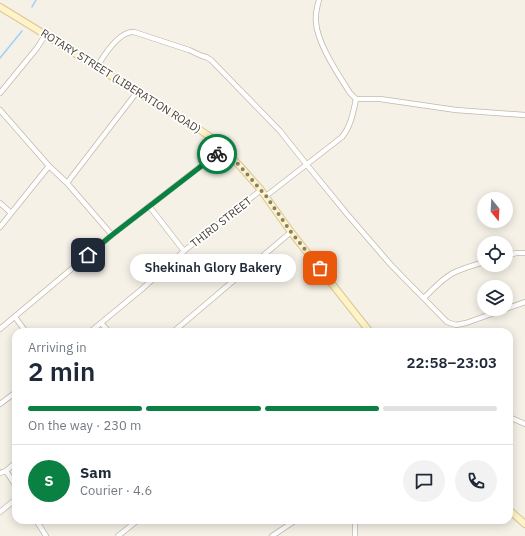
<!DOCTYPE html>
<meta charset="utf-8">
<style>
body{margin:0;font-family:"IBM Plex Sans",sans-serif;background:#f2f2f3;color:#1f2937;height:100vh;display:flex;flex-direction:column;font-size:15px;white-space:nowrap}
*{box-sizing:border-box;margin:0}
p{font-size:13px;color:#747a83}
.icon{flex:none;width:22px;height:22px;fill:none;stroke:currentColor;stroke-width:2;stroke-linecap:round;stroke-linejoin:round}
.map{position:relative;flex:1;overflow:hidden}
.details{position:absolute;left:12px;top:328px;width:501px;height:196px;display:flex;flex-direction:column;background:#fff;border-radius:12px;box-shadow:0 2px 10px #0003}
.details>*{flex:none}
.needle{width:26px;rotate:162deg}
.tools{position:absolute;left:477px;top:192px;display:grid;gap:8px}
.tools a{display:grid;place-items:center;width:36px;height:36px;border-radius:50%;background:#fff;box-shadow:0 2px 10px #0003;font-size:20px}
.pin{position:absolute;display:grid;place-items:center;width:34px;height:34px;color:#fff;margin:-17px;border-radius:8px;box-shadow:0 2px 6px #0006}
.courier{position:absolute;display:grid;place-items:center;width:40px;height:40px;margin:-20px;border:3px solid #0b8043;border-radius:50%;background:#fff;color:#222;box-shadow:0 1px 5px #0007}
.bubble{position:absolute;height:28px;border-radius:14px;background:#fff;box-shadow:0 2px 10px #0003;font-size:13px;font-weight:600;line-height:28px;text-align:center}
.overview em{font-style:normal;font-weight:600}
.overview div{display:flex;flex-direction:column-reverse}
.overview{display:flex;align-items:center;justify-content:space-between;height:68px;padding:0 16px}
h1{font-size:26px;font-weight:600;line-height:30px}
.bar{display:grid;grid-template-columns:repeat(4,1fr);gap:6px 4px;align-content:center;height:48px;padding:0 16px}
.bar i{height:5px;border-radius:3px;background:#e0e1e3}
.bar .on{background:#0b8043}
.bar p{grid-column:span 4}
.line{display:flex;align-items:center;gap:10px;padding:0 16px;border-top:1px solid #e0e1e3}
.line div{flex:1}
.round{display:grid;place-items:center;flex:none;width:42px;height:42px;border-radius:21px;background:#f2f2f3}
.map>svg:first-child{display:block}
.lines{fill:none;stroke-linecap:round;stroke-linejoin:round}
.stream{stroke:#a0d0f5;stroke-width:1.5}
.street-casing{stroke:#c1b9a9;stroke-width:6}
.secondary-casing{stroke:#d8c794;stroke-width:8}
.street{stroke:#fff;stroke-width:4.5}
.secondary{stroke:#fff3c7;stroke-width:6}
.done{stroke:#857f74;stroke-width:4;stroke-dasharray:0 7.2}
.route{stroke:#0b8043;stroke-width:5}
.labels{text-anchor:middle;stroke-width:3.5;stroke-linejoin:round;paint-order:stroke}
.street-label{font-size:11px;fill:#484136;stroke:#fff}
</style>
<div class="map">
<svg width="525" height="536" viewBox="0 0 525 536">
<rect width="100%" height="100%" fill="#f5f1e7"/>
<g class="lines">
<!-- stream -->
<path class="stream" d="M32,7L36,0
M0,58L22,31"/>
<defs>
<path id="street" d="M319,0C317,7 315,15 316,22C317,43 338,74 350,93L356,99
M97,67C104,55 119,31 134,32L189,50L202,56L206,57L211,60L280,131L307,165L347,214L391,265L447,322L456,325L466,323L525,302
M0,93L37,48L46,34
M0,110L49,166L67,183L112,235
M67,183L137,92
M266,196L342,137C351,126 353,113 356,99H380L456,110L525,115
M0,203L11,213
M149,206L184,251
M0,227L49,166
M506,256L516,253H525
M424,298C433,289 442,279 453,273C463,268 474,265 484,262
M15,317L26,332
M101,323L109,332
M0,329L112,235L223,149
M90,332L142,289L184,251L261,190
M173,332L291,232
M0,404L16,392
M509,417L525,424
M6,471L16,486
M0,473L6,471L16,462
M0,512L16,499
M36,520L46,536
M355,520V536
M118,536L138,520
M272,536L296,520"/>
<path id="secondary" d="M0,7C67,47 132,91 200,130L209,136L223,149L240,166L261,190L291,232L370,332
M509,510L525,524"/>
</defs>
<!-- street casing -->
<use href="#street" class="street-casing"/>
<!-- secondary casing -->
<use href="#secondary" class="secondary-casing"/>
<!-- street -->
<use href="#street" class="street"/>
<!-- secondary -->
<use href="#secondary" class="secondary"/>
</g>
<g class="lines">
<!-- done -->
<path class="done" d="M217,154L223,149L240,166L266,196L291,232L320,268"/>
<!-- route -->
<path class="route" d="M88,255L112,235L217,154"/>
</g>
<g class="labels">
<!-- street labels -->
<g class="street-label">
<text transform="translate(121 81) rotate(32)" y="4">ROTARY STREET (LIBERATION ROAD)</text>
<text transform="translate(221 222) rotate(-38)" y="4">THIRD STREET</text>
</g>
</g>
</svg>
<div class="tools">
<a><svg class="needle" viewBox="-14 -14 28 28"><path d="M0-13l5 13h-10z" fill="#e53935"/><path d="M0 13l5-13h-10z" fill="#747a83"/></svg></a>
<a><svg class="icon" aria-label="locate" viewBox="0 0 24 24"><circle cx="12" cy="12" r="6"/><path d="M12 2v4M12 18v4M2 12h4M18 12h4"/></svg></a>
<a><svg class="icon" aria-label="layers" viewBox="0 0 24 24"><path d="M12 4l9 5-9 5-9-5zM3 14l9 5 9-5"/></svg></a>
</div>
<div class="pin" style="left:320px;top:268px;background:#ea580c"><svg class="icon" aria-label="bag" viewBox="0 0 24 24"><path d="M5 8h14l-1 12H6zM9 8a3 3 0 0 1 6 0"/></svg></div>
<div class="pin" style="left:88px;top:255px;background:#1f2937"><svg class="icon" aria-label="home" viewBox="0 0 24 24"><path d="M3 11l9-7 9 7M6 9v11h12V9"/></svg></div>
<div class="courier" style="left:217px;top:154px"><svg class="icon" aria-label="bike" viewBox="0 0 24 24"><circle cx="6" cy="16" r="4"/><circle cx="18" cy="16" r="4"/><path d="M6 16l4-8h5l3 8M10 8l3 8H6M13 5h3"/></svg></div>
<div class="bubble" style="left:130px;top:254px;width:166px">Shekinah Glory Bakery</div>
<section class="details">
<div class="overview"><div><h1>2 min</h1><p>Arriving in</p></div><em>22:58–23:03</em></div>
<div class="bar"><i class="on"></i><i class="on"></i><i class="on"></i><i></i><p>On the way · 230 m</p></div>
<div class="line" style="height:72px"><b class="round" style="background:#0b8043;color:#fff">S</b><div><b>Sam</b><p>Courier · 4.6</p></div><a class="round"><svg class="icon" aria-label="chat" viewBox="0 0 24 24"><path d="M4 5h16v11H9l-5 4z"/></svg></a><a class="round"><svg class="icon" aria-label="phone" viewBox="0 0 24 24"><path d="M5 4h4l2 5-3 2q2 4 5 5l2-3 5 2v4C11 20 4 13 5 4z"/></svg></a></div>
</section>
</div>
